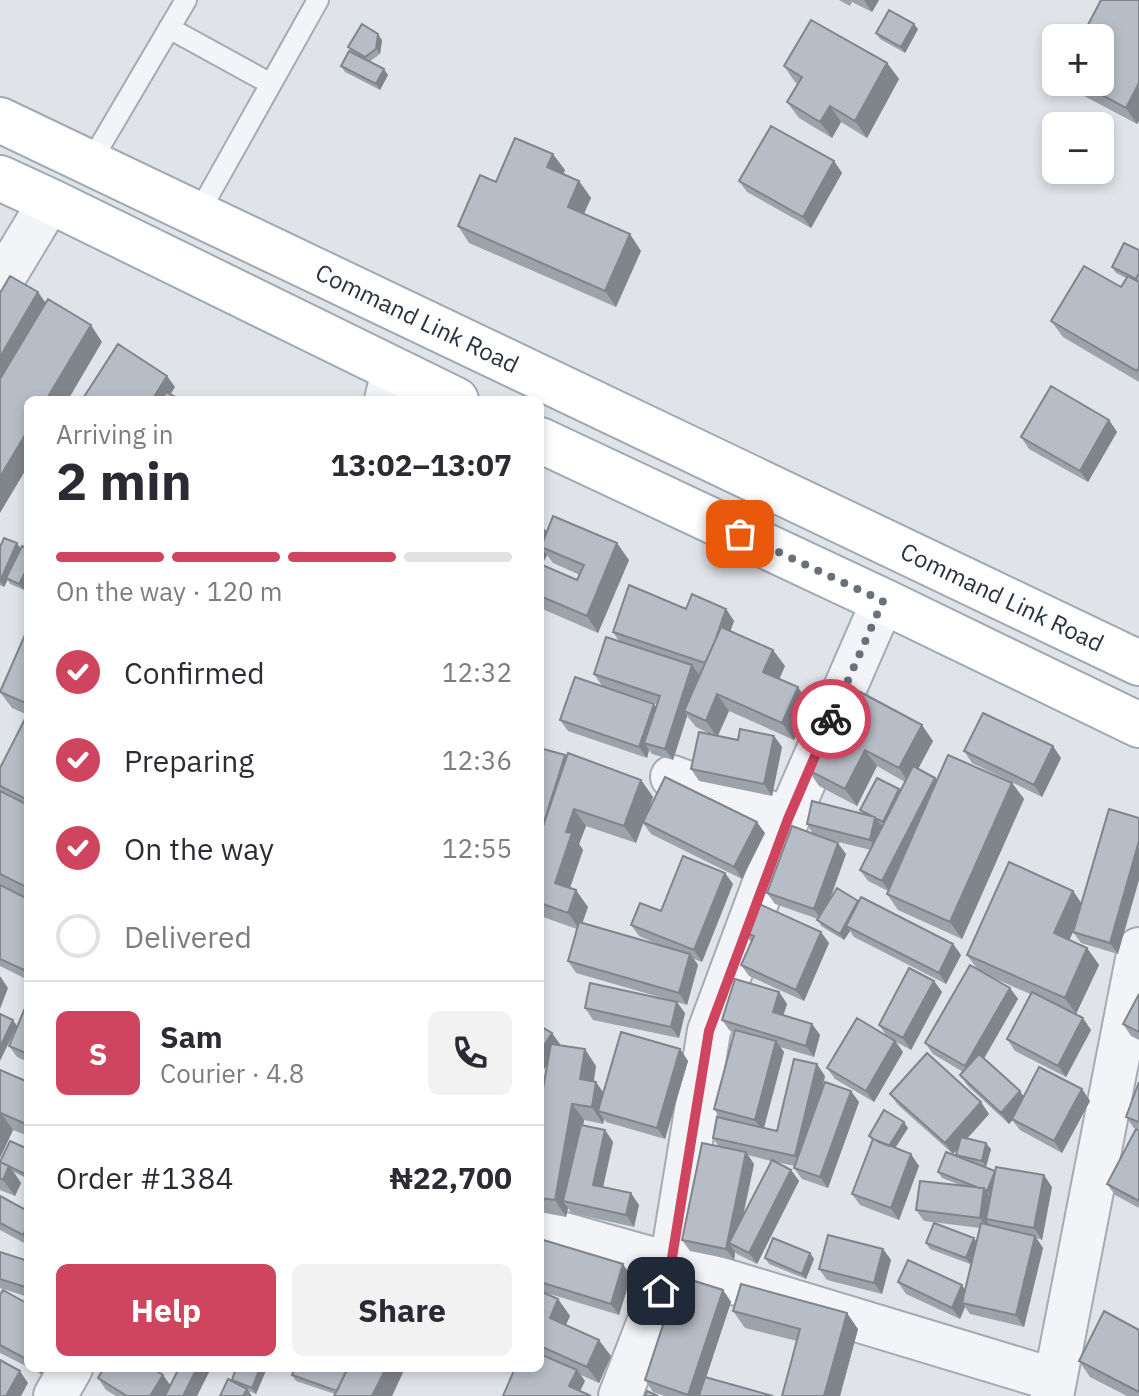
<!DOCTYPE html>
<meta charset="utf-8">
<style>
body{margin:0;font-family:"IBM Plex Sans",sans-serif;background:#f2f2f3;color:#2b2b33;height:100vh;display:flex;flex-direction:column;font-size:30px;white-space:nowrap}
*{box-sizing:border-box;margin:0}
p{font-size:26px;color:#7c7c81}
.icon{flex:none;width:44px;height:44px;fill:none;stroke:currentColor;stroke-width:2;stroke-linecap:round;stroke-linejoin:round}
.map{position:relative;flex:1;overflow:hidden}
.side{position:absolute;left:24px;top:396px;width:520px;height:976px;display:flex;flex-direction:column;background:#fff;border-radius:12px;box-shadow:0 4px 12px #0003}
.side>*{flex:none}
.tools{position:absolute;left:1042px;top:24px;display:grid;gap:16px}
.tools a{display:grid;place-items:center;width:72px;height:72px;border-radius:12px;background:#fff;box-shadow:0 4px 12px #0003;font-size:40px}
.pin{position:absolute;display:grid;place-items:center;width:68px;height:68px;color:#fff;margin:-34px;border-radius:16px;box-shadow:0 4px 12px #0006}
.courier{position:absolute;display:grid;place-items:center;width:80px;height:80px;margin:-40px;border:6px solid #cf445f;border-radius:50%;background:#fff;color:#222;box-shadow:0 2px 10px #0007}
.summary em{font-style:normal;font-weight:700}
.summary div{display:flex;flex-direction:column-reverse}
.summary{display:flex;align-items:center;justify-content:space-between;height:136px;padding:0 32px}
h1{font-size:52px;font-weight:700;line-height:60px}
.bar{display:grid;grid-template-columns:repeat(4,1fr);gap:12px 8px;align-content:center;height:96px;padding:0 32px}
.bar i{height:10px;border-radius:6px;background:#e1e1e2}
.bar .on{background:#cf445f}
.bar p{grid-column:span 4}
.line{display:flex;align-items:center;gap:20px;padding:0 32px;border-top:2px solid #e1e1e2}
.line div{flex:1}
.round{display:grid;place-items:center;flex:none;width:84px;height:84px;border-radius:12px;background:#f2f2f3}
ol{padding:0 32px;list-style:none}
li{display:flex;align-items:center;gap:24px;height:88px}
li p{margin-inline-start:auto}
li .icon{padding:8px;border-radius:50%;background:#cf445f;color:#fff;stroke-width:4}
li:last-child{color:#7c7c81}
li i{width:44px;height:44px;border:4px solid #e1e1e2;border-radius:50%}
.button{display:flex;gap:16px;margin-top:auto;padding:16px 32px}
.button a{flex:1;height:92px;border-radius:12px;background:#cf445f;color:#fff;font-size:32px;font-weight:700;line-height:92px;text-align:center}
.button a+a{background:#f2f2f3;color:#2b2b33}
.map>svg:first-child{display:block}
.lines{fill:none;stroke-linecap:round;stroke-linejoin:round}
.lane-casing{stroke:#a5abb3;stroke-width:24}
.street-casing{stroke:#a5abb3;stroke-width:46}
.primary-casing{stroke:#9fa9b4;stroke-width:48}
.lane{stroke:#f2f4f7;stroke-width:20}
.street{stroke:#f2f4f7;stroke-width:42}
.primary{stroke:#fff;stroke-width:44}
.wall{fill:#9da3aa;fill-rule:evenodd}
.shaded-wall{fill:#80848b}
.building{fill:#b7bdc6;stroke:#80848b;stroke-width:2}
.done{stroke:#68707b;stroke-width:8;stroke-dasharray:0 14.4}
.route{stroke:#cf445f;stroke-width:10}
.labels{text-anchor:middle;stroke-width:7;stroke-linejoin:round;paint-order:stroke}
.street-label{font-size:24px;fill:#283240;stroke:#eff2f6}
</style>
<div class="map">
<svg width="1139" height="1396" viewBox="0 0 1139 1396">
<rect width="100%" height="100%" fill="#e0e4e9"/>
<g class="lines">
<defs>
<path id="lane" d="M169,28L271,84
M90,163L186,0
M198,214L318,0"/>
<path id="street" d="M0,284L50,201
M386,400L393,370
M672,777L788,819
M540,1231L546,1229L671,1264L1055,1380
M55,1396L71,1368
M620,1396L671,1264L709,1031L788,819L883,601
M1052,1396L1139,949"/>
<g id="primary">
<path id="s1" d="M0,120L1139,663"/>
<path d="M0,178L50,201L456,400"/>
<path d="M540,440L883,601L1139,725"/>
</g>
</defs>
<!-- lane casing -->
<use href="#lane" class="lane-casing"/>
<!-- street casing -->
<use href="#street" class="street-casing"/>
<!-- primary casing -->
<use href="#primary" class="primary-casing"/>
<!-- lane -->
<use href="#lane" class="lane"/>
<!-- street -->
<use href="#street" class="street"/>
<!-- primary -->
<use href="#primary" class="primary"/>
</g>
<!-- wall -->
<path class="wall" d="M839,0H879L872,12L852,2L850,6Z
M1139,0V121L1137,124L1073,90L1068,82H1100Z
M918,29L905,53L880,39L876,33Z
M382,40L380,54L369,62L388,75L380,90L345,72L341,66L352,53L348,47Z
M887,63L899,79L867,138L841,122L832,138L799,118L787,102L798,84L795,82L784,66Z
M834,161L842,173L811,228L747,192L739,181Z
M565,170L563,174L579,181L591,198L584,214L641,251L616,307L469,243L458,226L496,182Z
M1139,250V382L1063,337L1051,321L1121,287L1126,278L1116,273L1112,267Z
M1109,420L1117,432L1088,482L1029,449L1021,437Z
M540,524L547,533L629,560L598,633L540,608V564L577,580L580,575L553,563L547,555L544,561L540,559Z
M0,547L21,549L24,590L10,584L8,580L4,587L0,585Z
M686,609H726L734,621L730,631L785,666L779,679L809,704L794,740L729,711L718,736L738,740L774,736L782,747L772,796L699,781L691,769L710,734L696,727L687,716L673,760L652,754L649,750L647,758L568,731L560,720L656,707L657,704L602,686L594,674L619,641L613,632Z
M28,628V715L12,708L0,692Z
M851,687L933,741L918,769L937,780L1012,783L1024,799L962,939L898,910L887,894L888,891L868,881L860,870L871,850L826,839L846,854L829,902L858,901L953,944L961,955L946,984L854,937L850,931L844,940L821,926L818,919L775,904L767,893L813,834L807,824L863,813L860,810L900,791L905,782L877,766L857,806L819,786L808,770Z
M28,720V980L0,966V768Z
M540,748L641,780L653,797L645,819L765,833L742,879L651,834L643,823L636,843L586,826L579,844L583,850L570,888L588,907L582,923L662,946L639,936L631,925L661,911L725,873L733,884L702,962L694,959L698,965L687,1005L576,973L568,961L577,929L540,916Z
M964,751L1061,758L1042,797L972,763Z
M1109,809L1118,954L1081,943L1073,932L1069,940L1087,948L1099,965L1076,1014L1091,1030L1066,1077L1015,1051L1007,1039L1030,994L987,975L1010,988L1018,999L984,1059L1023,1096L1082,1089L1090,1101L1062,1153L1020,1130L1012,1120L1009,1124L968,1086L960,1075L963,1072L933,1054L925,1043L978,970L967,955L1073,891L1081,903Z
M744,932L829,943L804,1001L749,976L741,965L751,942Z
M934,981L942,992L911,1050L896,1042L903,1052L874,1102L835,1079L827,1068L886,1035L879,1025Z
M779,992L787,1004L783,1015L812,1024L820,1035L814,1057L780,1047L784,1052L764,1128L777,1131L825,1076L820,1098L859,1102L828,1188L802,1179L794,1168L795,1166L776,1162L791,1170L799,1181L757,1264L737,1254L735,1252L734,1260L690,1251L682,1240L719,1147L713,1138L720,1118L714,1109L734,1032L730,1031L722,1020ZM748,1155L771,1161L743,1217L754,1164Z
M1139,994V1040L1131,1036L1123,1024Z
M28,1001V1062L17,1057L9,1046Z
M585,1008L685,1013L679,1038L593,1020Z
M552,1033L559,1045L596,1066L594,1082L603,1093L680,1049L688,1061L665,1139L606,1122L604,1119L603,1124L584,1120L583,1125L605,1130L613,1142L603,1187L639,1205L634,1227L571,1213L568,1208L566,1217L540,1212V1105Z
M0,1070L28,1082V1136L13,1130L0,1158Z
M1139,1082V1130L1134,1128L1126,1117Z
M890,1094L989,1114L967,1139L991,1149L986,1167L995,1171L1052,1187L1042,1240L1036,1238L1043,1248L1024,1327L970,1314L965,1307L960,1319L906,1294L898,1282L965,1290L973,1258L970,1264L930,1249L926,1243L977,1242L980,1228L924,1221L916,1210L963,1186L942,1178L938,1172L958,1157L956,1155L958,1149L953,1154L898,1105Z
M908,1128L895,1148L919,1166L899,1220L860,1205L852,1194L872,1140L869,1136Z
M1139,1131V1208L1115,1195L1107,1184Z
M28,1149V1179L14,1172L21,1183L15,1196L0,1190V1161Z
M0,1196L28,1211V1245L0,1230Z
M540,1239L631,1276L619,1315L540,1291Z
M883,1249L891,1260L882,1294L827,1280L819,1269Z
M0,1252L28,1261V1297L0,1288Z
M810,1253L814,1259L806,1279L769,1264L765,1258Z
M723,1290L731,1302L706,1377L773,1396H665L653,1392L645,1380Z
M540,1291L558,1299L570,1316L566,1325L611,1356L599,1383L581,1375L585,1381L540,1368Z
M0,1295L28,1304V1367L0,1353Z
M733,1311L858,1329L840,1396H782L797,1341L745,1328Z
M1139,1330V1396H1127L1090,1377L1079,1361Z
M29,1368H44L41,1374Z
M104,1368H154L153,1369L170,1385L179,1368H211L197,1396H116L106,1390L98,1378Z
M267,1368L256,1394L248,1391L252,1396L232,1380Z
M348,1368H405L392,1396L335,1394L296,1381L292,1375L346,1371Z"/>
<!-- shaded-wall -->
<path class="shaded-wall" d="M864,0H879L872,12Z
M914,24L918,29L905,53L901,47Z
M378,34L382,40L380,54L376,49Z
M887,63L899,79L867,138L855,121Z
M384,69L388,75L380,90L376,84Z
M1139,83V121L1137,124L1126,108Z
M830,106L841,122L832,138L820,122Z
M553,154L565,170L559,184L547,167Z
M834,161L842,173L811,228L803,217Z
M579,181L591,198L579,224L568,207Z
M630,234L641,251L616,307L605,291Z
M38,292L50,309L0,393V357Z
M91,325L102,342L68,400H46Z
M167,376L175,387L167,400H152Z
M1109,420L1117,432L1088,482L1080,471Z
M28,430V466L0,513V477Z
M541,524L553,541L541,547L547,555L544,561L540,555V527Z
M17,543L21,549L4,587L0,581Z
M617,543L629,560L598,633L587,616Z
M28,567V581L24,590L19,584Z
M726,609L734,621L715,675L707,664Z
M773,650L785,666L775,689L763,672Z
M692,665L700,676L684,711L687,716L673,760L665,749Z
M798,687L809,704L794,740L782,723Z
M717,694L729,711L717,737L706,721Z
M654,704L662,715L644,743L649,750L647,758L639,747Z
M922,725L933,741L910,784L899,768Z
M774,736L782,747L772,796L764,784Z
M1053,746L1061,758L1042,797L1034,785Z
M865,750L877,766L857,806L845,789Z
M935,778L943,790L890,892L882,881Z
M641,780L653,797L636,843L624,826Z
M1012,783L1024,799L962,939L950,922Z
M574,809L586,826L579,844L583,850L566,899L555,883L566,832Z
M875,817L883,828L878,851L870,840Z
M757,822L765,833L742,879L734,867Z
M1139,841V880L1118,954L1110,943Z
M838,843L846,854L822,921L814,909Z
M725,873L733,884L702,962L694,950Z
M576,890L588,907L580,930L568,913Z
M1073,891L1084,907L1065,950L1054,933Z
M860,902L846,926L850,931L844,940L840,934Z
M821,932L829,943L804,1001L796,990Z
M953,944L961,955L946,984L939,973Z
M1087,948L1099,965L1076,1014L1065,998Z
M690,954L698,965L687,1005L679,993Z
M28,962V977L24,970Z
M0,976L8,988L0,1009Z
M934,981L942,992L911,1050L903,1038Z
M1010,988L1018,999L973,1077L965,1066Z
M779,992L787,1004L781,1023L773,1012Z
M677,1002L685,1013L679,1038L671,1027Z
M1083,1018L1091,1030L1066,1077L1058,1066Z
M13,1020L17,1026L0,1061V1047Z
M812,1024L820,1035L814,1057L806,1046Z
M552,1033L560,1044L540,1076V1052Z
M776,1041L784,1052L763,1131L755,1120Z
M895,1041L903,1052L874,1102L866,1091Z
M585,1049L596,1066L591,1095L580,1079Z
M680,1049L688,1061L665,1139L657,1128Z
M817,1064L825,1076L803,1168L795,1156Z
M596,1082L608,1099L598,1111L604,1119L603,1124L592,1107Z
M1082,1089L1090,1101L1062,1153L1054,1141Z
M851,1091L859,1102L828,1188L820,1177Z
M1020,1091L1028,1103L1009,1124L1001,1113Z
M981,1102L989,1114L953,1154L945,1143Z
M572,1104L584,1120L569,1202L563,1201L568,1208L566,1217L555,1200Z
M1,1113L13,1130L0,1158V1116Z
M904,1122L908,1128L892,1153L888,1147Z
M605,1130L613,1142L601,1196L593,1185Z
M986,1143L991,1149L986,1167L982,1161Z
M746,1152L754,1164L736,1247L729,1243L735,1252L734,1260L726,1249Z
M911,1154L919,1166L899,1220L891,1208Z
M9,1166L21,1183L15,1196L3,1180Z
M791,1170L799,1181L757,1264L749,1253Z
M995,1171L991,1196L987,1191Z
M1044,1175L1052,1187L1042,1240L1034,1228Z
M984,1188L992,1200L986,1219L989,1224L988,1229L980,1218Z
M631,1193L639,1205L634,1227L626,1215Z
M28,1226V1242L23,1235Z
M1035,1236L1043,1248L1024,1327L1016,1315Z
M974,1238L978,1244L970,1264L966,1258Z
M883,1249L891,1260L882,1294L874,1283Z
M810,1253L814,1259L806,1279L802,1274Z
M623,1264L631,1276L619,1315L611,1304Z
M962,1285L970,1297L962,1303L965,1307L960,1319L952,1308Z
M723,1290L731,1302L700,1396H689L688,1395Z
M558,1299L570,1316L561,1335L550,1318Z
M847,1313L858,1329L840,1396H824Z
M599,1340L611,1356L599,1383L587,1367Z
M36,1368H44L41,1374Z
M197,1368H211L197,1396H186L184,1394Z
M260,1368H267L256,1394L252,1388Z
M386,1368H405L392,1396H372Z
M577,1370L585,1381L578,1396L569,1386Z
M20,1371L28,1383L21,1396H6Z
M163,1375L171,1386L165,1396H150Z
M247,1389L252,1396H243Z"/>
<!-- building -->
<path class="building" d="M1101,0H1139V83L1126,108L1077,82H1100V38H1081Z
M889,10L914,24L901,47L876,33Z
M811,20L887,63L855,121L830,106L820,122L787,102L802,77L784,66Z
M362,24L378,34L376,49L365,57L348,47Z
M349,51L384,69L376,84L341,66Z
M771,126L834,161L803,217L739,181Z
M515,138L553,154L547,167L579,181L568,207L630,234L605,291L458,226L480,175L496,182Z
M1124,243L1139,250V273L1136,279L1112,267Z
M1084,266L1121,287L1128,276L1139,282V367L1137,371L1051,321Z
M10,276L38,292L0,357V293Z
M48,299L91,325L46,400H28V430L0,477V379Z
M118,344L167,376L152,400H82Z
M1051,386L1109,420L1080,471L1021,437Z
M166,392L181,400H162Z
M553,516L617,543L587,616L540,596V564L577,580L584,565L541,547Z
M4,538L17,543L0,581V547Z
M22,546L28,549V567L19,584L6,578Z
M629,585L686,609L692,594L726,609L715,641L705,663L613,632Z
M721,627L773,650L763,672L798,687L782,723L717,694L706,721L684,711Z
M28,628V704L0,692Z
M606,637L692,665L665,749L644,743L660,696L594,674Z
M575,677L654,704L639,747L560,720Z
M851,687L922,725L899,768L865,750L845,789L808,770Z
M983,713L1053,746L1034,785L964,751Z
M25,719L28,720V800L0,786V768Z
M740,729L774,736L764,784L691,769L699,732L738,740Z
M540,748L565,755L540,835Z
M568,753L641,780L624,826L574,809L566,832L572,833L555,883L576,890L568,913L540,903V853L543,844L540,843V835Z
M948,755L1012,783L950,922L887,894Z
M913,766L935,778L882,881L860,870Z
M665,777L757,822L734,867L643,822Z
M877,778L899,789L883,822L860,810Z
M0,791L28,805V888L0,874Z
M812,801L875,817L870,840L807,824Z
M1109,809L1139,818V841L1110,943L1073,932Z
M792,826L838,843L814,909L767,893Z
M683,856L725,873L694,950L631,925L640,903L661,911Z
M1009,862L1073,891L1054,933L1087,948L1065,998L967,955Z
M0,885L28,899V962L24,970L0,959Z
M837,888L858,901L840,934L817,920Z
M861,897L953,944L939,973L846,926Z
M757,903L821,932L796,990L741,965L754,936L744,932Z
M579,922L690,954L679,993L568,961Z
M970,965L1010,988L965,1066L925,1043Z
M909,968L934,981L903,1038L879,1025Z
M735,979L779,992L773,1012L812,1024L806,1046L722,1020Z
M590,983L677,1002L671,1027L585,1008Z
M1032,992L1083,1018L1058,1066L1007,1039Z
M1139,994V1032L1123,1024Z
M28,1001V1054L9,1046Z
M0,1014L13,1020L0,1047Z
M857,1018L895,1041L866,1091L827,1068Z
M540,1026L552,1033L540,1052Z
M735,1030L776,1041L755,1120L714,1109Z
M621,1032L680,1049L657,1128L598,1111Z
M551,1044L585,1049L580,1079L596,1082L592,1107L572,1104L555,1200L540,1198V1105Z
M927,1053L981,1102L945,1143L890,1094Z
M979,1054L1020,1091L1001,1113L960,1075Z
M794,1059L817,1064L795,1156L713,1138L717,1117L777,1131Z
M1039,1067L1082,1089L1054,1141L1012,1119Z
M0,1070L28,1082V1125L1,1113L0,1116Z
M825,1082L851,1091L820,1177L794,1168Z
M1139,1082V1122L1126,1117Z
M884,1110L904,1122L889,1146L879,1142L869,1136Z
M581,1125L605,1130L593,1185L631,1193L626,1215L563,1201Z
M1136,1129L1139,1131V1201L1107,1184Z
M961,1137L986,1143L982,1161L956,1155Z
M873,1139L911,1154L891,1208L852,1194Z
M10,1141L28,1149L27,1175L0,1162Z
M702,1143L746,1152L726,1249L682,1240Z
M946,1152L995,1171L987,1191L984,1189V1188H979L938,1172Z
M772,1160L791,1170L749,1253L729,1243Z
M0,1162L9,1166L3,1180L0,1178Z
M996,1167L1044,1175L1034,1228L986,1219Z
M920,1181L984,1188L980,1218L916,1210Z
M0,1196L28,1211V1226L23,1235L0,1223Z
M934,1223L974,1238L966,1258L926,1243Z
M981,1223L1035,1236L1016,1315L962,1303Z
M828,1235L883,1249L874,1283L819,1269Z
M773,1238L810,1253L802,1274L765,1258Z
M540,1239L623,1264L611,1304L540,1282Z
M0,1252L28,1261V1288L0,1279Z
M908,1260L962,1285L952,1308L898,1282Z
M679,1276L723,1290L688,1395L645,1380Z
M741,1284L847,1313L824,1396H782L800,1329L733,1311Z
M3,1290L28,1304V1360L0,1345V1295Z
M540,1291L558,1299L550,1318L599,1340L587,1367L540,1346Z
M1104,1311L1139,1330V1392L1079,1361Z
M540,1354L577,1370L569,1386L591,1396H503L515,1368H540Z
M0,1360L20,1371L6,1396H0Z
M104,1368H152L163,1375L150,1396H127L98,1378Z
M179,1368H197L184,1394L188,1396H165Z
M236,1368H260L252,1388L232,1380Z
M295,1368H337L346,1371L337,1391L292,1375Z
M348,1368H386L372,1396H334Z
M705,1377L773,1396H699Z
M228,1379L247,1389L243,1396H220Z
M647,1391L658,1396H645Z"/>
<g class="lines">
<!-- done -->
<path class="done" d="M740,534L883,601L831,719"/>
<!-- route -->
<path class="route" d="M661,1291L671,1264L709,1031L788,819L831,719"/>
</g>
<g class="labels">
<!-- street labels -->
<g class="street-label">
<text dy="8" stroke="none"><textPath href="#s1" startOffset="462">Command Link Road</textPath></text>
<text dy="8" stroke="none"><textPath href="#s1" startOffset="1110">Command Link Road</textPath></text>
</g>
</g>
</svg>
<div class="tools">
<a>+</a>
<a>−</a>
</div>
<div class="pin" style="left:740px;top:534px;background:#ea580c"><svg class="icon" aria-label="bag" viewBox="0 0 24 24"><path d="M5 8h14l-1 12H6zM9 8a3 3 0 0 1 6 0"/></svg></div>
<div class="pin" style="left:661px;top:1291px;background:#1f2937"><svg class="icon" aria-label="home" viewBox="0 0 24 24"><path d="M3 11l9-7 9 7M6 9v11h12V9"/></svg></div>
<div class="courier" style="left:831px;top:719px"><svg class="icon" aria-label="bike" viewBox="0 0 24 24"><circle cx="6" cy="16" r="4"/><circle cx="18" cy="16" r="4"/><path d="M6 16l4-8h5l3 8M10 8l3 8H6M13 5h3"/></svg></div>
<section class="side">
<div class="summary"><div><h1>2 min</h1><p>Arriving in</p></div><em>13:02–13:07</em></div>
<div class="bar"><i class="on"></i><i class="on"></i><i class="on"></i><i></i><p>On the way · 120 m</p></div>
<ol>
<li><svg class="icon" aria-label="check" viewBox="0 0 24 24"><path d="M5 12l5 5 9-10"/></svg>Confirmed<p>12:32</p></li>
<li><svg class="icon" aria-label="check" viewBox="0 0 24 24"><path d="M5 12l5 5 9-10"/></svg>Preparing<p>12:36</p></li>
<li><svg class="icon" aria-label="check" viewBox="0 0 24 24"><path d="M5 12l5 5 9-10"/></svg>On the way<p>12:55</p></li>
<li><i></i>Delivered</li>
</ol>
<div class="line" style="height:144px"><b class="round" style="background:#cf445f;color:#fff">S</b><div><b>Sam</b><p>Courier · 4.8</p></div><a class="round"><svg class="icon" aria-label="phone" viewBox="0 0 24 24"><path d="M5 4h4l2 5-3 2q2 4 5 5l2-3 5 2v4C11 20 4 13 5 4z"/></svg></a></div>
<div class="line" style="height:104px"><div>Order #1384</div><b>₦22,700</b></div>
<div class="button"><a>Help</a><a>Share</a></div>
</section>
</div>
